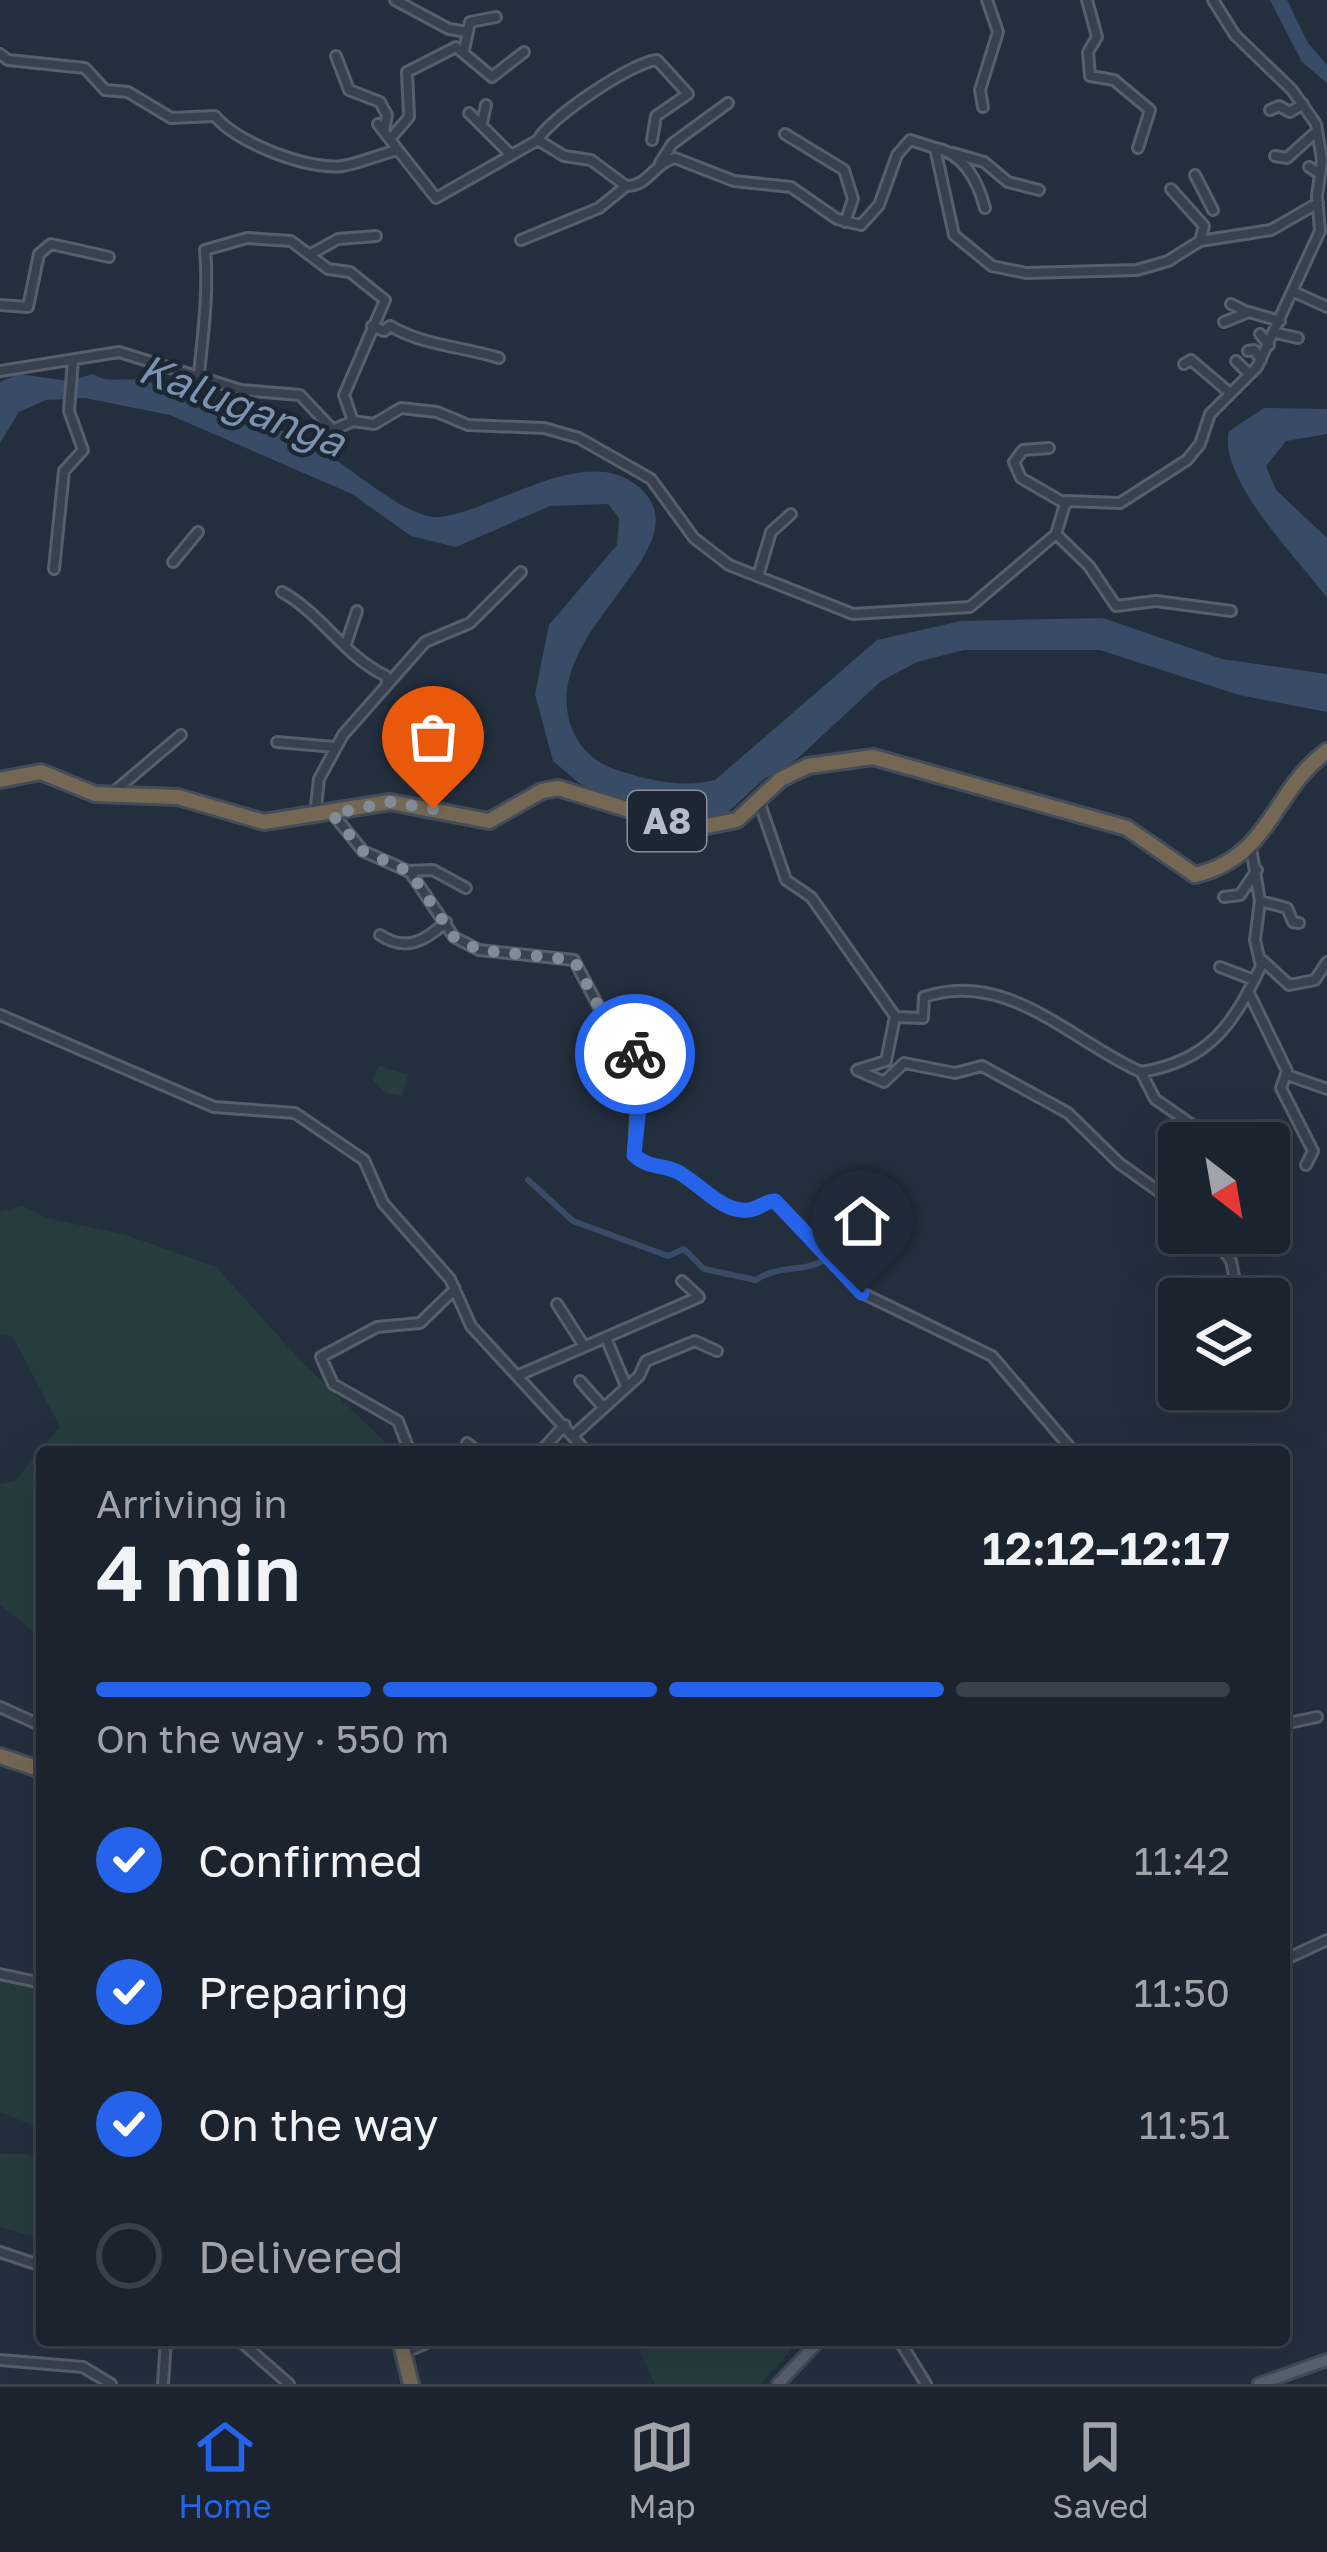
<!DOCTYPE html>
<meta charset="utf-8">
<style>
body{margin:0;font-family:"Golos Text",sans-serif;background:#282f3a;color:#f1f3f6;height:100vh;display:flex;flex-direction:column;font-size:45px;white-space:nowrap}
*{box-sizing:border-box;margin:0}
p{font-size:39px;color:#a0a4aa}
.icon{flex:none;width:66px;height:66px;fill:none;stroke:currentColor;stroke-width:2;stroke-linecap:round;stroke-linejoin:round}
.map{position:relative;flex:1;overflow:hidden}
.side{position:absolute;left:36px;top:1446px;width:1254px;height:900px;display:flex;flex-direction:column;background:#1b232e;border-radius:12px;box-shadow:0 12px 48px #0002,0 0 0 3px #39404a}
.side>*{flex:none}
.needle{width:78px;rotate:149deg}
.tools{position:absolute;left:1158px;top:1122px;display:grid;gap:24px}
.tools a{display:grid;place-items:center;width:132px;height:132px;border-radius:12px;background:#1b232e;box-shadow:0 12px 48px #0002,0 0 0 3px #39404a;font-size:60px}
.pin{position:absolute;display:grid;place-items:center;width:102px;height:102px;color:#fff;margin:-123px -51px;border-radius:50% 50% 50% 0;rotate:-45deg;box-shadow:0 0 12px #0007}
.pin .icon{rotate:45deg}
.courier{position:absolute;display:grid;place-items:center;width:120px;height:120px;margin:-60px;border:9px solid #2563eb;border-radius:50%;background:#fff;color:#222;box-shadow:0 3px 15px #0007}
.summary em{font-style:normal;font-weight:600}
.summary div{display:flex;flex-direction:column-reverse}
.summary{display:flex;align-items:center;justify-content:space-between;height:204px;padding:0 60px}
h1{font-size:78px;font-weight:600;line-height:90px}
.bar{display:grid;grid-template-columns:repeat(4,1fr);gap:18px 12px;align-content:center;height:144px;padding:0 60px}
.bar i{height:15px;border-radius:9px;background:#39404a}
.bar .selected{background:#2563eb}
.bar p{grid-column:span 4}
ol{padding:0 60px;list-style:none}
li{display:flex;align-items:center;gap:36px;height:132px}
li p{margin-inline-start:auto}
li .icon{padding:12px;border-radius:50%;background:#2563eb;color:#fff;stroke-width:4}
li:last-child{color:#a0a4aa}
li i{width:66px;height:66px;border:6px solid #39404a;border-radius:50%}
.dock{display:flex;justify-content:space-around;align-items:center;height:168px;border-top:3px solid #39404a;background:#1b232e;font-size:33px;color:#a0a4aa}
.dock a{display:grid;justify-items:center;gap:6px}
.dock .selected{color:#2563eb}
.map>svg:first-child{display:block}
.green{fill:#263c3f}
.water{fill:#394c67}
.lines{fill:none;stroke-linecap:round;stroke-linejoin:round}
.canal{stroke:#394c67;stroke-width:6}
.minor-casing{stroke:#565f6c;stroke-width:14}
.major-casing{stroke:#414a57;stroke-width:16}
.highway-casing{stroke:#434c59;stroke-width:20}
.minor{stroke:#38414e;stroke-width:8}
.major{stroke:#56606e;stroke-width:10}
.highway{stroke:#746855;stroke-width:14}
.done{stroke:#828b98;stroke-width:12;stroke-dasharray:0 21.6}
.route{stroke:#2563eb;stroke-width:15}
.labels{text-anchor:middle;stroke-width:9;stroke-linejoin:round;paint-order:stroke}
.shield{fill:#1d2633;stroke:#878f9c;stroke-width:3}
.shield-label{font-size:36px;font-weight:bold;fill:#b4bcc9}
.water-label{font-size:42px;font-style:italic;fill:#7c92b1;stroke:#1d2633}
</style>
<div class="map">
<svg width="1327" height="2384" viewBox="0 0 1327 2384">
<rect width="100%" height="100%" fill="#242f3e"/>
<!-- green -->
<path class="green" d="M379,1066L408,1075L402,1096L386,1093L372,1079Z
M23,1206L47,1218L126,1235L216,1267L300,1360L383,1440L387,1452H42V1638L0,1605V1484L15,1481L60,1427L13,1337L0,1335V1211Z
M0,1977L38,1989L42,2129L0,2112Z
M0,2154H26L42,2160V2239L0,2227Z
M645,2340H800L761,2384H655L640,2352Z"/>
<!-- water -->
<path class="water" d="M1270,0H1287L1308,43L1327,65V83L1302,62Z
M18,374L69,381L93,374C110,385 125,376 145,381C173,388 193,401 217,416C228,422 234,416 244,416C250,415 309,443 318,448C346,464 409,521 440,517C495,511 587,441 639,487C709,549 534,631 572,729C580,749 597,764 617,770C650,781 683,788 715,780L877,640L961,621L1103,618L1222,659L1327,674V712L1239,695L1100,650H964L917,662L881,681L797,759L764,779L728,812L693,820L624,803L579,783L553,761L535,694L549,625L617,545L619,518L608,504L550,506L456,547L411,536L352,494L170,415L85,398L46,400L19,412L0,443V382Z
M1264,408L1327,409V434L1286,441L1266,466L1276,490L1327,538V598C1299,560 1217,478 1229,431Z"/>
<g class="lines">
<!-- canal -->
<path class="canal" d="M528,1180L573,1221L668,1256L684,1249L704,1269L756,1280C779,1264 805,1273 826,1259"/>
<defs>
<path id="minor" d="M395,0L449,29L468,32
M1087,0L1097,37L1088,52L1090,76L1114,80L1150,110L1138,148
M464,50L470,22L496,17
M0,54L8,60L85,68L105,90L128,92L171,118L215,116C235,142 309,171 343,166C361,163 380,154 398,150L436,198L538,140L564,156L591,160L626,186C648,187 654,163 675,158L734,181L791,187L837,219L861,225L879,205L897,155L910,140L935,148L954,235L992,266L1026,273L1137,270L1168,261L1200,241L1271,230L1318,203
M336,56L349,90L380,102L387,115L384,131
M983,107L980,90L998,32L987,0
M1270,110L1279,106L1290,112L1303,104
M469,113L510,154
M482,123L486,105
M378,124L398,150
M785,134L844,170L853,199L845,222
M391,138L409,117L407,72L456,47L492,77L524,52
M538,140C548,119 632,62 657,60L688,94L656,116L652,140
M935,148C963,153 978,181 985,208
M953,153L984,162L1008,182L1039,190
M1275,156L1287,158L1317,131
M660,163L672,144L728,103
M1309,167L1320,174
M1195,175L1213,210
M1171,189L1204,226L1200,241
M521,240L599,208L626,186
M311,254L338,239L376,236
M1292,291L1327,307
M1231,304L1247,312
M0,305L28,307L39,254L51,244L109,257
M1224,322L1249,312L1280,321
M372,326L384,331L390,326C425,346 460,346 499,358
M1276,333L1298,338
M1260,334L1269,345
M1248,351L1254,350L1261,360
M1236,361L1249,374
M1184,364L1191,360L1230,393
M0,371L119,352L241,390L300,395L333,430L353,421L374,424L401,408L437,412L468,425L544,428L579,438L651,479L694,538L729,565L853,614L970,607L1056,534L1066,501L1120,503L1187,460L1200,444L1210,414L1257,367L1320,231L1317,196L1322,160L1316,124L1292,90L1235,35L1213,0
M199,374C203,334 209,290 205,250L247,238L291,241L328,269L350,272L385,300L344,395L353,421
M1049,448L1023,450L1014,462L1021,478L1066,504
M1056,534L1089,566L1116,606L1156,601L1231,611
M173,562L198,532
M54,569L64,471L83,450L69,411L73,360
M758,576L771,532L791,514
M282,592C322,614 345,657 386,676L387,684
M346,644L357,611
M277,742L335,747
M109,796L181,735
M759,801L786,880L811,897L895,1016
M333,814L363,851L410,872L454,937L479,950L574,960L612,1032L639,1060L634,1155C649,1169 663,1164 678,1172C699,1183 722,1213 748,1210C758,1209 764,1201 775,1201L862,1293L992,1356L1074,1452
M315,816L319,779L343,735L425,642L470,623L521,572
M407,871L433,870L466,888
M1224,897L1240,895L1257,870
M1260,901L1287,908L1293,922L1299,923
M380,935C406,952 425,941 446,922
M1262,960L1289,985L1315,980L1327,962
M1220,967L1254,980
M1248,991L1287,1071L1281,1088L1313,1151L1306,1165
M0,1015L214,1107L295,1113L364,1160L383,1203L450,1279L471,1326L587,1452
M1141,1072L1155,1099L1218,1143
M1287,1075L1327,1089
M1269,1183L1282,1216
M1179,1206L1119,1163L1068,1113L982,1066L955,1073L904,1063L884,1082L857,1070L886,1061L895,1017L923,1018L924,997C1008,969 1071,1041 1141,1072C1209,1061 1233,1025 1261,966L1255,940L1260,901L1251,848
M1211,1233L1231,1261L1239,1299
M557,1304L584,1346
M606,1338L626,1386
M519,1375L699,1297L682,1281
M580,1381L604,1408
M574,1435L639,1376L646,1361L695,1341L717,1351
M467,1443L478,1452
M410,1452L398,1421L333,1384L321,1357L377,1327L420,1323L455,1289
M540,1452L565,1425
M0,1707L42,1726
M1284,1724L1317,1717
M1284,1960L1327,1940
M0,1974L42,1983
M0,2252L42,2266
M239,2340L289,2384
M899,2340L926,2384
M403,2353L434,2340
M0,2360L83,2367L111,2384
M163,2384L166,2340"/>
<path id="major" d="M778,2384L820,2340
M1259,2384L1327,2360"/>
<path id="highway" d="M0,780L41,772L95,794L178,797L264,822L390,802L489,821L542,791L558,788L692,829L737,820L781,779L808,766L873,757L1127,828L1195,875C1271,857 1272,791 1327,751
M0,1756L42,1770
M400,2340L411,2384"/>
</defs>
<!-- minor casing -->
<use href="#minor" class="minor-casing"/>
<!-- major casing -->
<use href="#major" class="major-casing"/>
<!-- highway casing -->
<use href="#highway" class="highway-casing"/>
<!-- minor -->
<use href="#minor" class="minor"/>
<!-- major -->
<use href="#major" class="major"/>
<!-- highway -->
<use href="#highway" class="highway"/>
</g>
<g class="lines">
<!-- done -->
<path class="done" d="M433,809L390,802L332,814L363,851L410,872L454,937L479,950L574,960L612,1032L635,1054"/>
<!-- route -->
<path class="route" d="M635,1054L642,1078L634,1155C649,1169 663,1164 678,1172C699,1183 722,1213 748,1210C758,1210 764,1201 775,1201L862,1293"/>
</g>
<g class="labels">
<!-- shield labels -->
<rect class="shield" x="628" y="791" width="78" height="60" rx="9"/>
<g class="shield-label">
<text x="667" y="834">A8</text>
</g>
<!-- water labels -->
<g class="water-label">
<text transform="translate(242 405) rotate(21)" y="15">Kaluganga</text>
</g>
</g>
</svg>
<div class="tools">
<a><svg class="needle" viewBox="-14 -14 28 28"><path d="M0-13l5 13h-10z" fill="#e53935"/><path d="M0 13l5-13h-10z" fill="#a0a4aa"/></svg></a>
<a><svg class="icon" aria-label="layers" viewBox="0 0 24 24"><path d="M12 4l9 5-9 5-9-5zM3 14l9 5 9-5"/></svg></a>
</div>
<div class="pin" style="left:433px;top:809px;background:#ea580c"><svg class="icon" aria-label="bag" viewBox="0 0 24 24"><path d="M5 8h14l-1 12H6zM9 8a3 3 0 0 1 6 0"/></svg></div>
<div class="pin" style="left:862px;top:1293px;background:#1f2937"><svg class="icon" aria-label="home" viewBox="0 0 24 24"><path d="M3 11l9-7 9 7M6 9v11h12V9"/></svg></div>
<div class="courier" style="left:635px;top:1054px"><svg class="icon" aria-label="bike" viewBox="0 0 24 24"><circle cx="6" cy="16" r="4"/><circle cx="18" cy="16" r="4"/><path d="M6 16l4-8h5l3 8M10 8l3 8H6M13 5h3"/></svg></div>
<section class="side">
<div class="summary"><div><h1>4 min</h1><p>Arriving in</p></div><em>12:12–12:17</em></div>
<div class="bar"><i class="selected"></i><i class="selected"></i><i class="selected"></i><i></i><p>On the way · 550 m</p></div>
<ol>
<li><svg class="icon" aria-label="check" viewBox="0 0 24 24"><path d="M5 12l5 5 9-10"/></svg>Confirmed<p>11:42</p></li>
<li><svg class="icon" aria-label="check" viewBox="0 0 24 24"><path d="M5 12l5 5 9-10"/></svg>Preparing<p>11:50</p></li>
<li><svg class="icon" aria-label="check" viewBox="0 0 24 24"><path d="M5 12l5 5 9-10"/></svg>On the way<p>11:51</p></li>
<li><i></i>Delivered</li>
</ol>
</section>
</div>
<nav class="dock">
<a class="selected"><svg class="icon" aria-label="home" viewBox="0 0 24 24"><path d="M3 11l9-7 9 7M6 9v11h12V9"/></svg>Home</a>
<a><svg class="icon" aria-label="map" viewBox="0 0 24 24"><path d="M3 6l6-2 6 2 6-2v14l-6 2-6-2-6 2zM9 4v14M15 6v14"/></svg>Map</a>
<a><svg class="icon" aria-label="saved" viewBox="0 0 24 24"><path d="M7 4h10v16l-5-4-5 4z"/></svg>Saved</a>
</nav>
